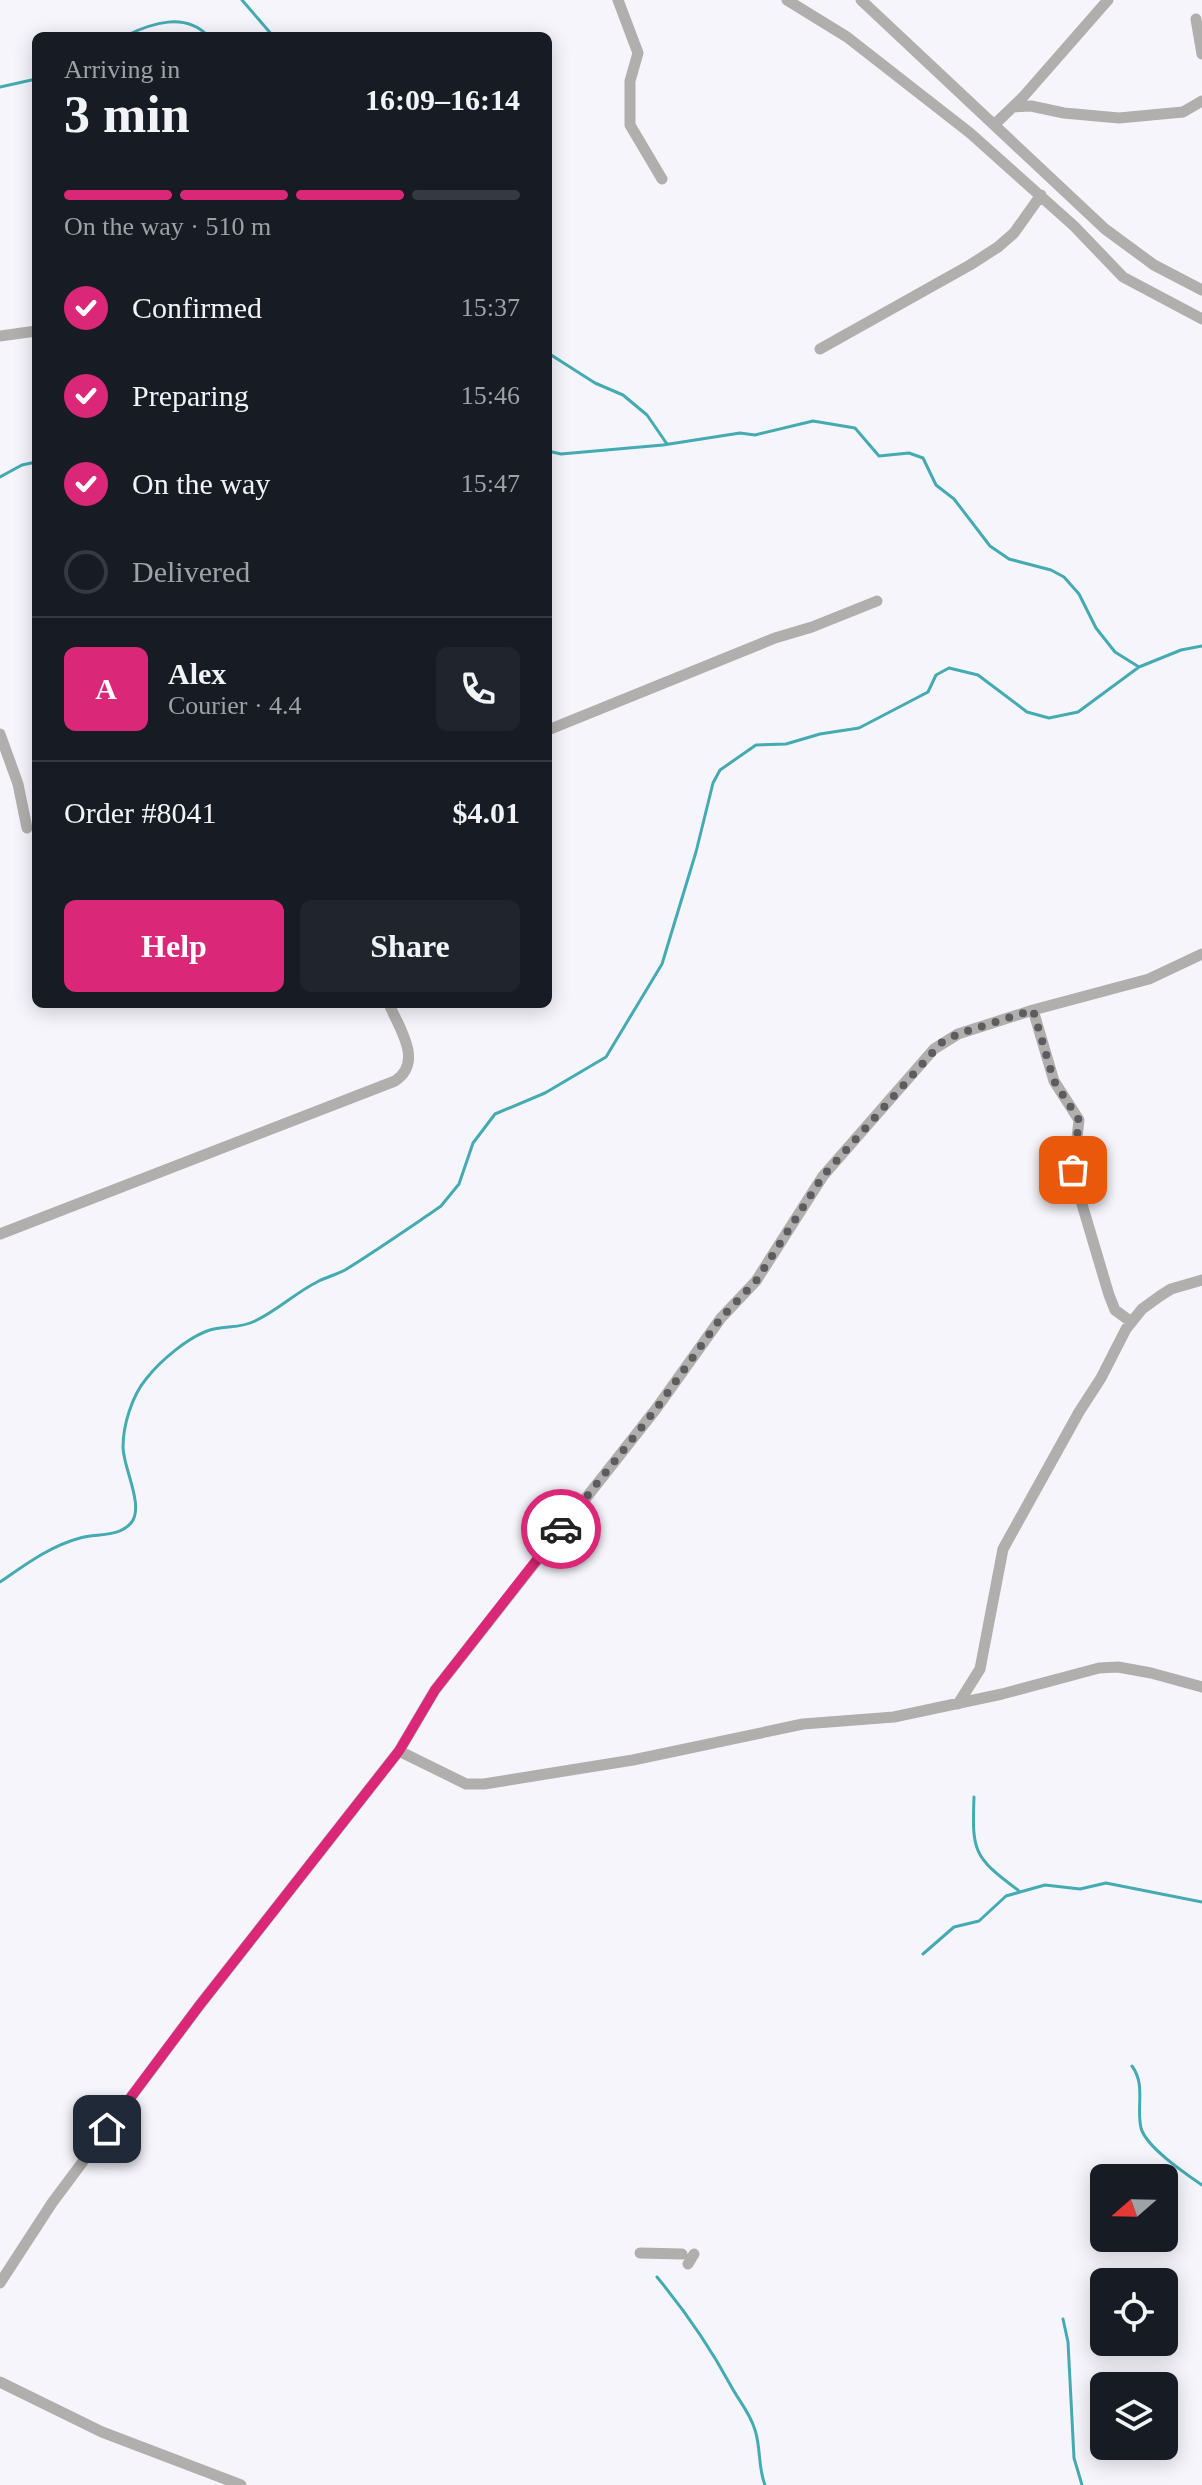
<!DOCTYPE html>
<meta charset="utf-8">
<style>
body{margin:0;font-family:"Times New Roman",serif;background:#20242c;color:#f1f3f6;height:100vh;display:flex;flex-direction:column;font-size:30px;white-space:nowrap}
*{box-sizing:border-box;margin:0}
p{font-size:26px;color:#9ea1a6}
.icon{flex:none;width:44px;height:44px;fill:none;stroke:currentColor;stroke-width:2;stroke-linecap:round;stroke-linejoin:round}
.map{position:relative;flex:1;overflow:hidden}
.details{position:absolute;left:32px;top:32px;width:520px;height:976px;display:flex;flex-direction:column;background:#171b24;border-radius:12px;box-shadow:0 4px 20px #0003}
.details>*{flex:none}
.needle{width:52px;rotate:250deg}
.controls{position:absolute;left:1090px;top:2164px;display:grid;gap:16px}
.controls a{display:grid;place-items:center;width:88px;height:88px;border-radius:12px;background:#171b24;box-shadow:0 4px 20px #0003;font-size:40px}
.pin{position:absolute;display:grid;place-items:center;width:68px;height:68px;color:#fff;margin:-34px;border-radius:16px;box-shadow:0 4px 12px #0006}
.courier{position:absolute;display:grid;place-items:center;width:80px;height:80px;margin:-40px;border:6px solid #db2777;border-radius:50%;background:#fff;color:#222;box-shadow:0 2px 10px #0007}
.overview em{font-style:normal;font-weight:800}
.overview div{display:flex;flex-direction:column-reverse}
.overview{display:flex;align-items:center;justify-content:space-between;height:136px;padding:0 32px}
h1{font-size:52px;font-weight:800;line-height:60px}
.bar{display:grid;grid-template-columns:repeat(4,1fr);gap:12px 8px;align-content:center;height:96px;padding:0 32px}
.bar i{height:10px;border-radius:6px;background:#363941}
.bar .active{background:#db2777}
.bar p{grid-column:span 4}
.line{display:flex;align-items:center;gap:20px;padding:0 32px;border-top:2px solid #363941}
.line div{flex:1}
.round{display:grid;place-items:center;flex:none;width:84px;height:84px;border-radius:12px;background:#20242c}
ol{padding:0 32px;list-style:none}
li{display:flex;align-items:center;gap:24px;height:88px}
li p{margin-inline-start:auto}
li .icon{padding:8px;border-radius:50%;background:#db2777;color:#fff;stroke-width:4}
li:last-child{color:#9ea1a6}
li i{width:44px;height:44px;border:4px solid #363941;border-radius:50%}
.action{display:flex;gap:16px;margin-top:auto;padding:16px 32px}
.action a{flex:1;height:92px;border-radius:12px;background:#db2777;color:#fff;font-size:32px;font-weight:800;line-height:92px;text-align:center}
.action a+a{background:#20242c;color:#f1f3f6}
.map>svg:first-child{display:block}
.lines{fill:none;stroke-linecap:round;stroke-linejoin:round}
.stream{stroke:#43abb1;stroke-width:3}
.street{stroke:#b0afad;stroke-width:11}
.done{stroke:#5d5d60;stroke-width:8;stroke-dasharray:0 14.4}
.route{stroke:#db2777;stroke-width:10}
</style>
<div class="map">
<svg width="1202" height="2485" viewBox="0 0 1202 2485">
<rect width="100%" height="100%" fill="#f6f5fb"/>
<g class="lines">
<!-- stream -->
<path class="stream" d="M242,0L273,36
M125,36C152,23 185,12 208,36
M0,87L36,79
M548,353L595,383L623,395L647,415L667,444
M548,451L561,454L663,445L740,433L755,435L813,421L855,428L879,456L909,453L923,458L936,485L954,499L990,546L1009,559L1051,570L1064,577L1079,594L1096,628L1115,652L1139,667
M0,477L22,465L36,462
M0,1582C25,1565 50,1546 80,1538C96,1533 118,1538 131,1523C145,1506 123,1468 123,1447C123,1425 132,1396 146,1379C160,1361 191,1334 214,1329C227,1326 242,1328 255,1321C277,1311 295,1293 317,1282C326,1277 336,1275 345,1270C374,1252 403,1232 431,1213L441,1206L459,1184L473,1143L495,1114L545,1093L606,1057L662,964L696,852L713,783L720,770L756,745L786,744L820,734L859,728L928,692L936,675L949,668L978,675L1027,712L1049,718L1078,712L1139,667L1181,650L1202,646
M974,1797C972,1851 973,1857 1018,1890
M923,1954L954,1927L979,1921L1006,1896L1045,1885L1080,1889L1106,1883L1202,1902
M1132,2066C1146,2085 1136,2107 1141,2128C1146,2147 1186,2174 1202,2185
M657,2277C685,2311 710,2347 731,2386C739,2401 750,2413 755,2430C761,2448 758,2468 765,2485
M1063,2319L1068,2342L1074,2458L1082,2485"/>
<!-- street -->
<path class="street" d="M618,0L638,53L630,81V125L662,179
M787,0L847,37L970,133L1074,226L1123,277L1202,319
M861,0L1105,229L1154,265L1202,290
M1196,19L1202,54
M1013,107L1031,106L1064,113L1119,118L1183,112L1202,101
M994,125L1023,97L1108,0
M0,336L36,331
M820,349L970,265L998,247L1014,233L1041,195
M548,730L775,638L812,627L877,601
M0,734L18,784L27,828
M1033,1010L1054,1081L1079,1120L1073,1174L1109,1295L1115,1310L1130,1321
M0,1234L395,1081C424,1062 399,1028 389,1004
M958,1704L980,1669L1003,1549L1079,1412L1101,1378L1126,1329L1142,1309L1160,1296L1171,1289L1202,1280
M399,1751L466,1784H484L633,1760L803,1724L894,1717L1002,1694L1099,1668L1118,1667L1151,1673L1202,1687
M640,2253L682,2254
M688,2264L694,2254
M0,2283L52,2203L199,2006L399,1751L435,1690L656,1409L721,1318L756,1281L823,1176L934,1049L958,1034L1033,1010L1149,979L1202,954
M0,2382L102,2432L241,2485"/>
</g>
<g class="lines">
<!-- done -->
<path class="done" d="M561,1529L656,1409L721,1318L756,1281L823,1176L941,1043L958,1034L1033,1010L1054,1081L1079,1120L1073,1170"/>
<!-- route -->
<path class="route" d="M107,2129L199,2006L399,1751L435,1690L561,1529"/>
</g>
</svg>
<div class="controls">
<a><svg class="needle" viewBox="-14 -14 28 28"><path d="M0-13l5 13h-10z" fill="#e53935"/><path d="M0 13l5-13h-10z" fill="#9ea1a6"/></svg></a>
<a><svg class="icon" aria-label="locate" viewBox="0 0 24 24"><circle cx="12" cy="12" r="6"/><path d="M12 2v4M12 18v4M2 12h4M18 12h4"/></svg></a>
<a><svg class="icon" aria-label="layers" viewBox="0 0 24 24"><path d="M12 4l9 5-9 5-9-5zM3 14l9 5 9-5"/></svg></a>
</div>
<div class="pin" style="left:1073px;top:1170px;background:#ea580c"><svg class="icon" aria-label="bag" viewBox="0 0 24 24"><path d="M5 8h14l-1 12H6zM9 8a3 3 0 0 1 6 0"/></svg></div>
<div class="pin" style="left:107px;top:2129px;background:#1f2937"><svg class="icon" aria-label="home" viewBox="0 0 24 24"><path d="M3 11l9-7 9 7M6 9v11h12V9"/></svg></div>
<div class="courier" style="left:561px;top:1529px"><svg class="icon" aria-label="car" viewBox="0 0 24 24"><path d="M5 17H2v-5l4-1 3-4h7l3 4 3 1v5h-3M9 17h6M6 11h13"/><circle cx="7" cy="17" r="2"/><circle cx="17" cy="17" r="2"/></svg></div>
<section class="details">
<div class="overview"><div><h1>3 min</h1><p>Arriving in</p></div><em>16:09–16:14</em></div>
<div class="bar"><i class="active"></i><i class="active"></i><i class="active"></i><i></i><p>On the way · 510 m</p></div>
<ol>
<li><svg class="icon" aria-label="check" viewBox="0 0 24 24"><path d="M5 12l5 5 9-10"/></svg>Confirmed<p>15:37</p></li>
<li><svg class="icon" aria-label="check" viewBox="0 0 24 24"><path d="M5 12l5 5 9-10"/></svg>Preparing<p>15:46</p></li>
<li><svg class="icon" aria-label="check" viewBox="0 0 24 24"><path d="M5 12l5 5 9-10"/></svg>On the way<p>15:47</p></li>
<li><i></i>Delivered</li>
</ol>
<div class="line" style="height:144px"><b class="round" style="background:#db2777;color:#fff">A</b><div><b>Alex</b><p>Courier · 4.4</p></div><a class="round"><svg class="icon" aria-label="phone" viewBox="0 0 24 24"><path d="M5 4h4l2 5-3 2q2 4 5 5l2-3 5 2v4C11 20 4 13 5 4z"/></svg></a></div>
<div class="line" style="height:104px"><div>Order #8041</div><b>$4.01</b></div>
<div class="action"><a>Help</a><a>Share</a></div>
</section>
</div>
